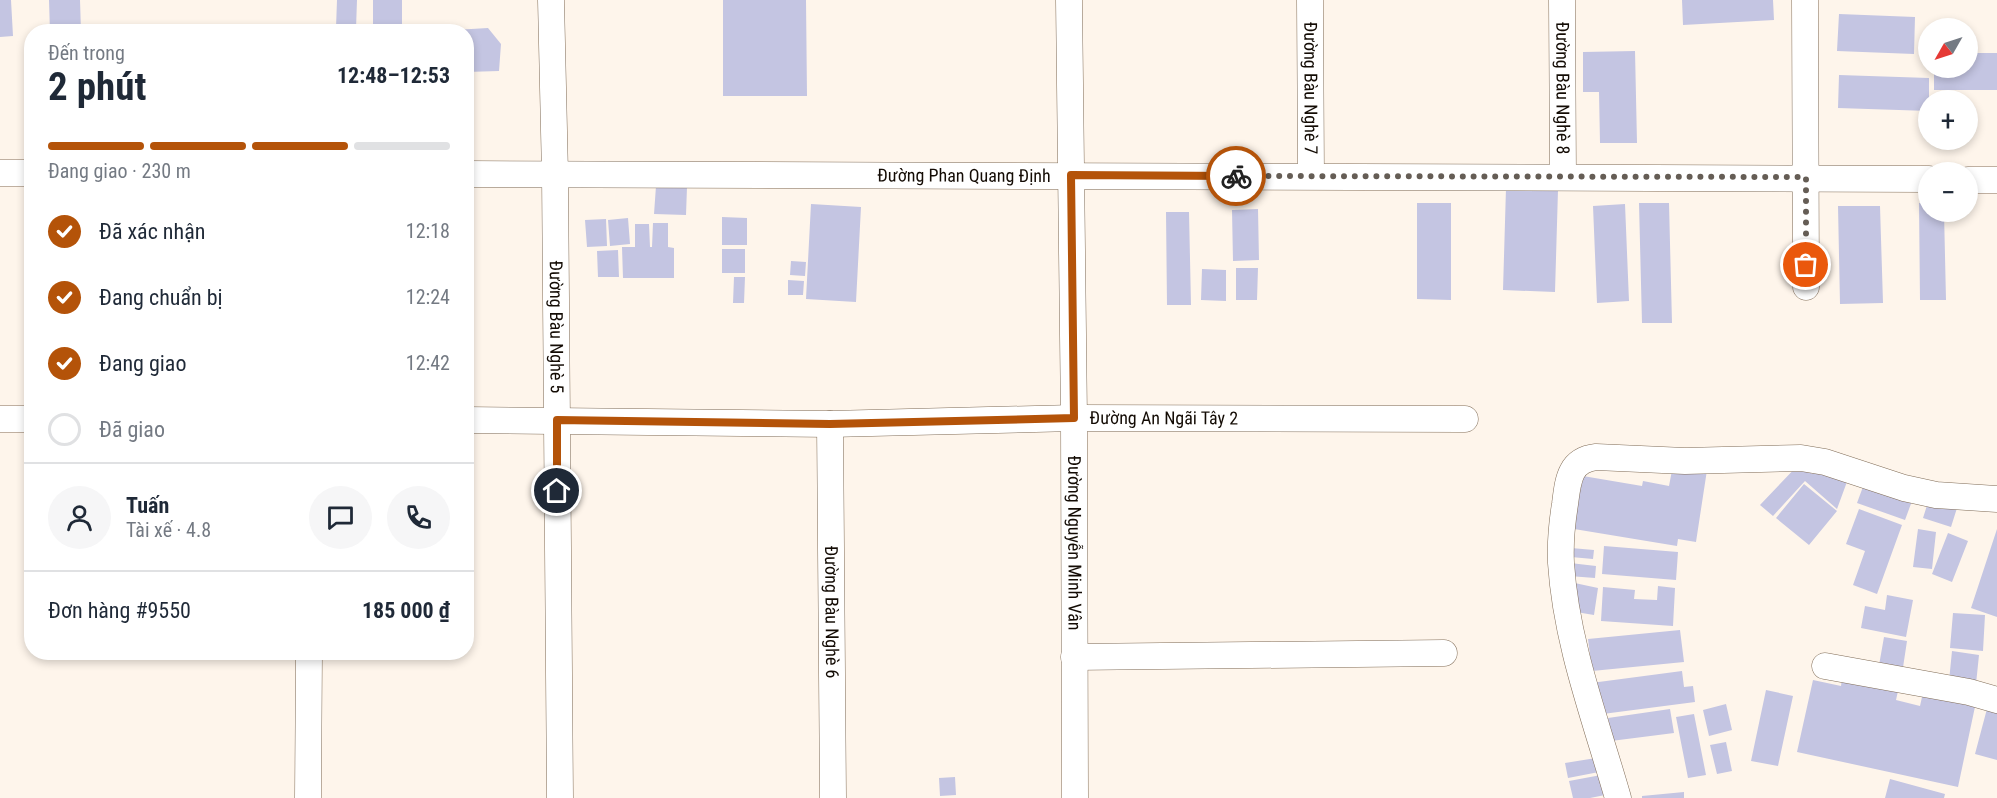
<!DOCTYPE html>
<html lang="vi">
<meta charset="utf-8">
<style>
body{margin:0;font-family:"Roboto Condensed",sans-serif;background:#f6f6f7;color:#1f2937;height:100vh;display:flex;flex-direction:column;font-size:22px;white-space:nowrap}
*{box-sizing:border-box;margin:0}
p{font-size:20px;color:#747a83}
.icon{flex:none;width:33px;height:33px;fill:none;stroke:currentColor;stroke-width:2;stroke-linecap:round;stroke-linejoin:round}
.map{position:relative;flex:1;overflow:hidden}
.drawer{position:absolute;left:24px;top:24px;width:450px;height:636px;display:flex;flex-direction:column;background:#fff;border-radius:24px;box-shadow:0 3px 9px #0003}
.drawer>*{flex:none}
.needle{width:39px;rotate:231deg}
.controls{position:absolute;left:1918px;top:18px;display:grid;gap:12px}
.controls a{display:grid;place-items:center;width:60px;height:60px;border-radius:50%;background:#fff;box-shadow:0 3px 9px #0003;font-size:30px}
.pin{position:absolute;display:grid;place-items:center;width:51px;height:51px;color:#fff;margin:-26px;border:3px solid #fff;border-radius:50%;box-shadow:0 2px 6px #0007}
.courier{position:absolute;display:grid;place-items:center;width:60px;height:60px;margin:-30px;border:4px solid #b45309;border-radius:50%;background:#fff;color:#222;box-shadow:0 2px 8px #0007}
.head em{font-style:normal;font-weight:700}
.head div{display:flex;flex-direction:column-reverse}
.head{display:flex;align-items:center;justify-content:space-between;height:102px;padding:0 24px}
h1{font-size:39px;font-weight:700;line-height:45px}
.bar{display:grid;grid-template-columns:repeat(4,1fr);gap:9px 6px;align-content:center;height:72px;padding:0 24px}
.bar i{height:8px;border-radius:4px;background:#e0e1e3}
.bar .selected{background:#b45309}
.bar p{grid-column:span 4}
.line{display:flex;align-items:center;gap:15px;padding:0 24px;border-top:2px solid #e0e1e3}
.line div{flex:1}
.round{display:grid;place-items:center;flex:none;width:63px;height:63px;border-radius:32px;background:#f6f6f7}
ol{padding:0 24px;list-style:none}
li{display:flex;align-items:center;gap:18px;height:66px}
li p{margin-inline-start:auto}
li .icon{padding:6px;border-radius:50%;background:#b45309;color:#fff;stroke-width:4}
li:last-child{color:#747a83}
li i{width:33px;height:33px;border:3px solid #e0e1e3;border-radius:50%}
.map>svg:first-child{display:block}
.building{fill:#c4c5e2}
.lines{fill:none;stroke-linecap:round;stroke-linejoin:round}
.minor-casing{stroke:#816d58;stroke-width:27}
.minor{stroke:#fff;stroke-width:26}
.done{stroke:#655d55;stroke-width:6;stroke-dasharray:0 10.8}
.route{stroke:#b45309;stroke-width:8}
.labels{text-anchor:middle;stroke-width:6;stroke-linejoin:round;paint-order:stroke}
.street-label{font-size:18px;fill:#130b04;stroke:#fff}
</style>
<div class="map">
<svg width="1997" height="798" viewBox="0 0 1997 798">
<rect width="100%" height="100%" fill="#fef5eb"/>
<!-- building -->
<path class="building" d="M0,0H11L13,36L0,37Z
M49,0H80L81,32H50Z
M337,0H357L356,29L336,28Z
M373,0H402V32H373Z
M723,0H806L807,96H723Z
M1682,0H1773L1774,20L1683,25Z
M1839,14L1915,17L1914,54L1837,51Z
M488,28L501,44L499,71L466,72V32H454V30Z
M1635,51L1637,143H1600L1599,92H1583V52Z
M1968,53H1997V90H1934V68H1968Z
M1839,75L1929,78V111L1838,108Z
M656,186L687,187L686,215L654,214Z
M1506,188L1558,190L1555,292L1503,290Z
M1417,203H1451V300L1417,299Z
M1639,203H1669L1672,323H1642Z
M1919,203H1929V212H1944L1946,300H1920Z
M811,204L861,207L856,302L806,299Z
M1625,204L1629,301L1597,303L1593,206Z
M1838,206H1880L1883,303L1840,304Z
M1258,209L1259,260L1233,261L1232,210Z
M1166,212H1189L1191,305H1167Z
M722,217L747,218V245H722Z
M628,218L630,244L610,246L608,220Z
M606,219L607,246L587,247L585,220Z
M653,223H668V247L674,248V278H623L622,247H635V224H649L650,247H652Z
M722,249H745V273H722Z
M618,250L619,277H598L597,251Z
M791,261L806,262L805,276L790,275Z
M1236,268H1258L1257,300H1236Z
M1202,269L1226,270V301L1201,300Z
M734,277H745L744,303H733Z
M788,280L804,281L803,295H788Z
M1801,462L1812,474L1818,467L1848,479L1837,509L1805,481L1773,516L1760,505Z
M1673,465L1707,470L1696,542L1678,539L1677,546L1568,528L1577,475L1642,486L1643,481L1669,486Z
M1804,484L1837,511L1809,545L1776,518Z
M1864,484L1912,501L1905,520L1857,503Z
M1929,499L1957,508L1951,527L1923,518Z
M1859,509L1902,525L1877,594L1853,585L1865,551L1846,544Z
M1918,529L1936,532L1932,569L1913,567Z
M1997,529V617L1971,608Z
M1948,533L1968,541L1952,582L1932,574Z
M1604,546L1678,552L1676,580L1602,574Z
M1571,548L1594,550L1593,559L1571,557Z
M1570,563L1596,566L1595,578L1569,576Z
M1570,582L1598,588L1594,615L1564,610Z
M1658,586L1675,588L1673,626L1601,621L1603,587L1635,590L1634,599L1657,600Z
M1887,595L1913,600L1906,637L1861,628L1865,606L1885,610Z
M1953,613L1985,615L1983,651L1950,648Z
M1680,630L1684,662L1592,671L1588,639Z
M1884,637L1907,641L1902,674L1878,671Z
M1952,651L1979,655L1976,684L1949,681Z
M1682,671L1684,687L1693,686L1695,702L1595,715L1591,683Z
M1842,679L1898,691L1896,700L1920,706L1924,688L1976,702L1958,787L1797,752L1813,680L1841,686Z
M1766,690L1793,696L1778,766L1751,761Z
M1726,704L1732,730L1709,736L1703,710Z
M1988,705L1997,708V760L1975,754Z
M1670,709L1674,733L1611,741L1608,718Z
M1694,714L1706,775L1688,778L1676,717Z
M1726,742L1732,771L1717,774L1710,745Z
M1596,758L1599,772L1568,778L1565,763Z
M1601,775L1605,795L1590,798H1573L1569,781Z
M955,777L956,795L940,796L939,778Z
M1890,779L1945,794L1944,798H1885Z
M1684,792V798H1642V796Z"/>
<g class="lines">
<defs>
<g id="minor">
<path id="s1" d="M551,0L555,174L560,798"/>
<path id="s2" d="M1069,0L1074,418L1075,798"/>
<path id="s3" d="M1310,0L1311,176"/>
<path id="s4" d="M1562,0L1563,177"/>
<path d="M1805,0L1806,287"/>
<path d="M0,173H32"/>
<path id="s5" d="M466,174L1929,179"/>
<path d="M1968,180H1997"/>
<path d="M0,419H32"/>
<path id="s6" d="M466,420L830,424L1074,418L1465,419"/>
<path id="s7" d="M830,424L833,798"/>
<path d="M1074,657L1444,653"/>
<path d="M1825,666L1969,692L1997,700"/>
<path d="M308,798L309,652"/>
<path d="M1618,798C1596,721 1566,643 1561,563C1560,544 1562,523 1565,504C1568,481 1569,460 1596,457L1685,461L1801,458L1825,462L1904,488L1936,495L1997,499"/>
</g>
</defs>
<!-- minor casing -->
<use href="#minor" class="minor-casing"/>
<!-- minor -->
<use href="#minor" class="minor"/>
</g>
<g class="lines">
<!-- done -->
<path class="done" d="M1236,176L1806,177V265"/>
<!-- route -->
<path class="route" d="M557,491V420L830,424L1074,418L1071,175L1236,176"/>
</g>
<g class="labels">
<!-- street labels -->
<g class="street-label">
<text dy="6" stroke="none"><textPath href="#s3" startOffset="88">Đường Bàu Nghè 7</textPath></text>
<text dy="6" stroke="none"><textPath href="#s4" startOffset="88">Đường Bàu Nghè 8</textPath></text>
<text dy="6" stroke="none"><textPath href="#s5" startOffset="498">Đường Phan Quang Định</textPath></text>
<text dy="6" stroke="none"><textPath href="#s1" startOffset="327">Đường Bàu Nghè 5</textPath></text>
<text dy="6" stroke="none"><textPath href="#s6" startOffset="698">Đường An Ngãi Tây 2</textPath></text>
<text dy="6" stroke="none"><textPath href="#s2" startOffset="543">Đường Nguyễn Minh Vân</textPath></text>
<text dy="6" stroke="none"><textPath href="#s7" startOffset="188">Đường Bàu Nghè 6</textPath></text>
</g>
</g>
</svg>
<div class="controls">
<a><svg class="needle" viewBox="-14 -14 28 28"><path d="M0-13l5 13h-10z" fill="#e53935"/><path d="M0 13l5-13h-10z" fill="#747a83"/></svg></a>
<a>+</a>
<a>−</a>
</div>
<div class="pin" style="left:1806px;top:265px;background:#ea580c"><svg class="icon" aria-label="bag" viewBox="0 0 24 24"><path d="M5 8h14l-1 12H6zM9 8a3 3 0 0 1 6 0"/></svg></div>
<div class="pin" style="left:557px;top:491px;background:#1f2937"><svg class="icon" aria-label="home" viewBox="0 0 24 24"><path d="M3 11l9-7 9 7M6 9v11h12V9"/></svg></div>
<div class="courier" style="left:1236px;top:176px"><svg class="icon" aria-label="bike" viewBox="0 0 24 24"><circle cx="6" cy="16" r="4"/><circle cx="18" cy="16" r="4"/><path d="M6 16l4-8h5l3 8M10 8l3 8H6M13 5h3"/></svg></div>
<section class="drawer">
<div class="head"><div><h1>2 phút</h1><p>Đến trong</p></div><em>12:48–12:53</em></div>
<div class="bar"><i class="selected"></i><i class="selected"></i><i class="selected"></i><i></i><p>Đang giao · 230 m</p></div>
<ol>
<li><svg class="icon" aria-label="check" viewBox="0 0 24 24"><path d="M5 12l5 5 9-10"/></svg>Đã xác nhận<p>12:18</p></li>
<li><svg class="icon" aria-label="check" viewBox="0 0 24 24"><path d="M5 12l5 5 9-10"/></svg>Đang chuẩn bị<p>12:24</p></li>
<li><svg class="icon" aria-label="check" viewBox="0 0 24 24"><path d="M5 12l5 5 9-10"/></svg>Đang giao<p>12:42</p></li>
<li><i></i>Đã giao</li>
</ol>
<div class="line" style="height:108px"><a class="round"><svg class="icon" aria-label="person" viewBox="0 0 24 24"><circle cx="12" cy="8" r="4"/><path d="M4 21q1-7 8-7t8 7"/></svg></a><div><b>Tuấn</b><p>Tài xế · 4.8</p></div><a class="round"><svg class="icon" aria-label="chat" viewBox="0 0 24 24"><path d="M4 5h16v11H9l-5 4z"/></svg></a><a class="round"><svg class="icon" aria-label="phone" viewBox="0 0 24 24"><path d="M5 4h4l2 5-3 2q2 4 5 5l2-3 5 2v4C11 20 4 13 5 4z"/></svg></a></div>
<div class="line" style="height:78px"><div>Đơn hàng #9550</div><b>185 000 ₫</b></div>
</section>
</div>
